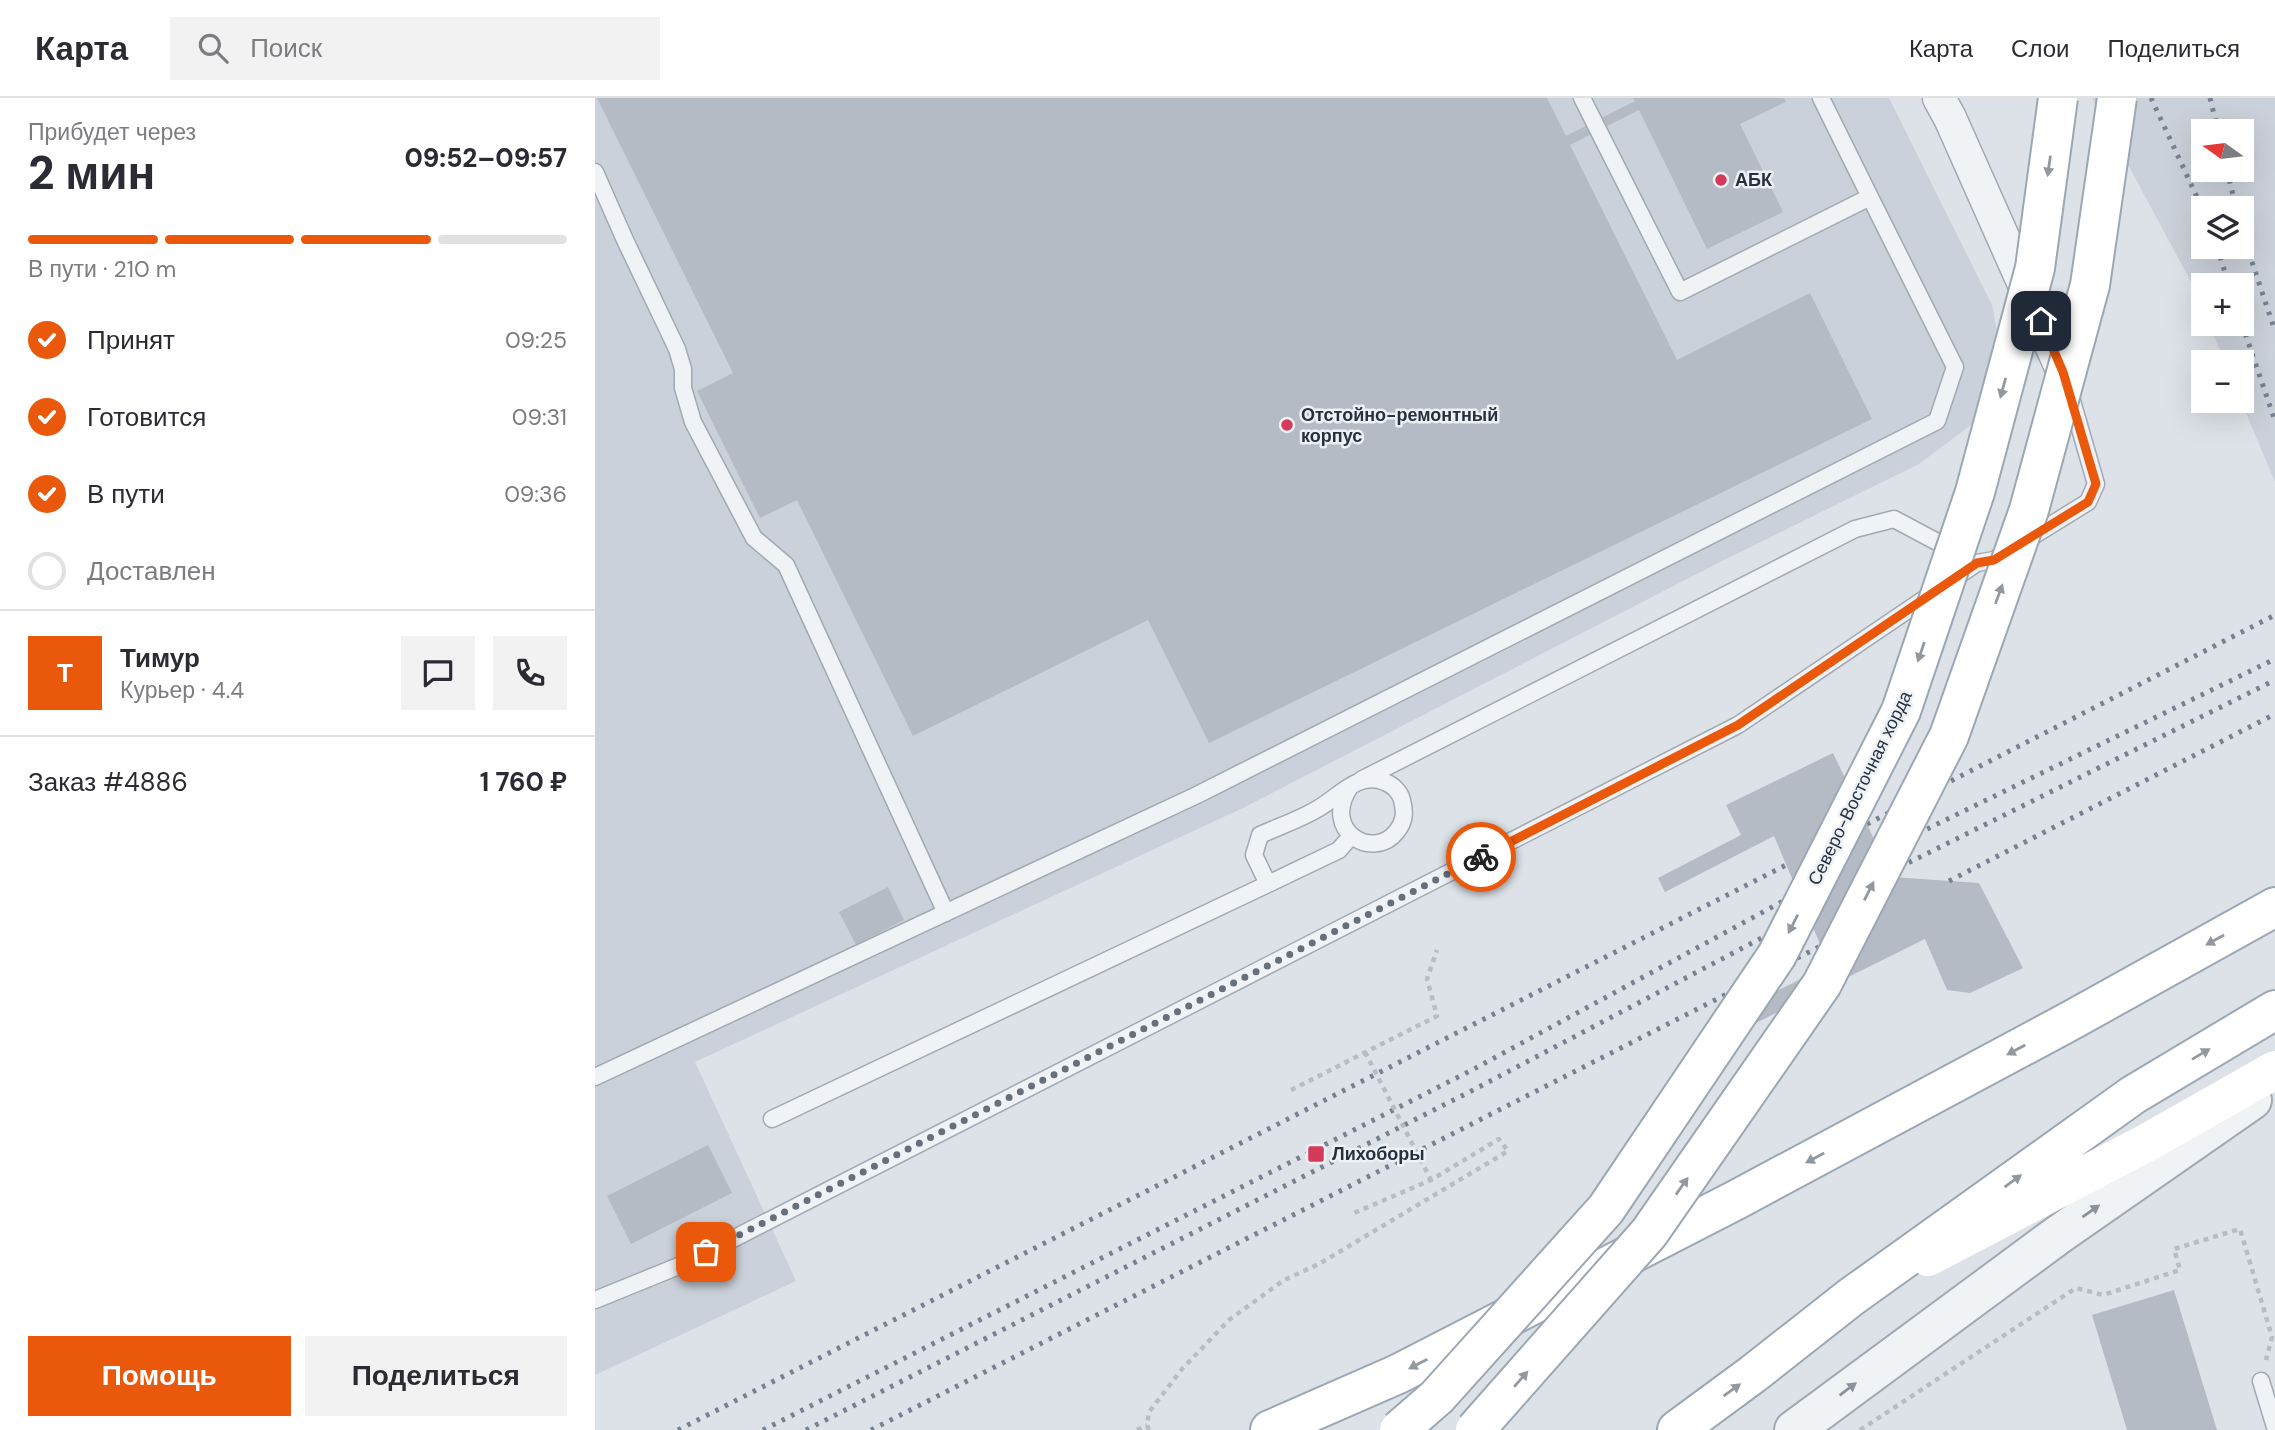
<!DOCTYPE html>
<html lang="ru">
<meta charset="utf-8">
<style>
body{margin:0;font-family:"DM Sans",sans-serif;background:#f2f2f3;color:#2b2b33;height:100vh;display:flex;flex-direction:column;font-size:26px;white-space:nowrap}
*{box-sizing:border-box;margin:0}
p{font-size:23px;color:#7c7c81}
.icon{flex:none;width:38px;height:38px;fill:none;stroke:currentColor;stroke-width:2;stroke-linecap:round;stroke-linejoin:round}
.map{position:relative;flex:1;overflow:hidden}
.side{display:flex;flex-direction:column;background:#fff;width:595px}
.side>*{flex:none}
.needle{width:46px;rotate:284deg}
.buttons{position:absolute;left:1596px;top:21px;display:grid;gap:14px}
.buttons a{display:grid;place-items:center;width:63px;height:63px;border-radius:0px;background:#fff;box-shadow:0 7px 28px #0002;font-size:35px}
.pin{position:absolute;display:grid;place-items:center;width:60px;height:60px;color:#fff;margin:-30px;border-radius:14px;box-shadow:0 4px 10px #0006}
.courier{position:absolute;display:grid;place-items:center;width:70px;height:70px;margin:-35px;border:5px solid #ea580c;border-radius:50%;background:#fff;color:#222;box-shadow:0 2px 9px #0007}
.summary em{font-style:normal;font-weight:800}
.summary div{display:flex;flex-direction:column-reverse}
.summary{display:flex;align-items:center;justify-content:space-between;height:119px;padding:0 28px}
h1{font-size:46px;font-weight:800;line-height:52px}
.bar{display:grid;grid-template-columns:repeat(4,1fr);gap:10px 7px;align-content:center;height:84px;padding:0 28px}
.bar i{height:9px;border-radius:5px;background:#e1e1e2}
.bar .on{background:#ea580c}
.bar p{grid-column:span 4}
.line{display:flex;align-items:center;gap:18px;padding:0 28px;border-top:2px solid #e1e1e2}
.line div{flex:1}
.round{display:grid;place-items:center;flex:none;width:74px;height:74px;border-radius:0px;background:#f2f2f3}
ol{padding:0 28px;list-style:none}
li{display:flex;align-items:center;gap:21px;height:77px}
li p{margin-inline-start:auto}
li .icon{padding:7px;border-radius:50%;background:#ea580c;color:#fff;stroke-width:4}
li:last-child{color:#7c7c81}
li i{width:38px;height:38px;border:4px solid #e1e1e2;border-radius:50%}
.action{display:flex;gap:14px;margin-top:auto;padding:14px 28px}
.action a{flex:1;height:80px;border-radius:0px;background:#ea580c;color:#fff;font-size:28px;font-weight:800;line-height:80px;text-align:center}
.action a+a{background:#f2f2f3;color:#2b2b33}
header{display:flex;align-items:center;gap:42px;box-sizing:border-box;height:98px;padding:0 35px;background:#fff;border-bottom:2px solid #e1e1e2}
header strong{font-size:33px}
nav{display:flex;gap:38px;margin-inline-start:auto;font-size:24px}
.search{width:490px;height:63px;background:#f2f2f3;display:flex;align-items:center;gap:18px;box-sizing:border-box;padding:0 24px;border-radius:0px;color:#7c7c81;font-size:26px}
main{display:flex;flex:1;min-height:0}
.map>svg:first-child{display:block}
.built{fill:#cbd1da;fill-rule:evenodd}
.building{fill:#b4bbc5}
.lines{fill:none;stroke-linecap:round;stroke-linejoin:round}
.service-casing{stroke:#a2a9b2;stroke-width:19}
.minor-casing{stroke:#a2a9b2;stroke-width:35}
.tertiary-casing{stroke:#a2a9b2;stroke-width:42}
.primary-casing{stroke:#9ca7b4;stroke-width:42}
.path{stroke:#b7bdc3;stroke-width:4.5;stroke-dasharray:5 5;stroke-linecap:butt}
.service{stroke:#f0f3f6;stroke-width:16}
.minor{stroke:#f0f3f6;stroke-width:32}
.tertiary{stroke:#f0f3f6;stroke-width:38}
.secondary{stroke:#fff;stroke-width:38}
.primary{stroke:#fff;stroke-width:38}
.rail{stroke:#768292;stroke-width:5;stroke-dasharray:3.5 7;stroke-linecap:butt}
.primary-bridge-casing{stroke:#9ca7b4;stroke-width:42;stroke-linecap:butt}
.path-bridge{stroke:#b7bdc3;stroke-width:4.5;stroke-dasharray:5 5;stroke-linecap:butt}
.primary-bridge{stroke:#fff;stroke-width:38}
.oneway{fill:#92989f}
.oneway2{fill:#8b929a}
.done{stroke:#666f7a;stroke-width:7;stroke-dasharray:0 12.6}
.route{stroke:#ea580c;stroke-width:9}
.poi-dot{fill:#d43b5b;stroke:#edf1f5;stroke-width:2.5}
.labels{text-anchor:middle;stroke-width:5;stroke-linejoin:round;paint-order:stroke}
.poi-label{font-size:18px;font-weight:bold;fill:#26313f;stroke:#edf1f5;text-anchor:start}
.street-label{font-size:18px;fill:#26313f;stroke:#edf1f5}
</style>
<header>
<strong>Карта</strong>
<div class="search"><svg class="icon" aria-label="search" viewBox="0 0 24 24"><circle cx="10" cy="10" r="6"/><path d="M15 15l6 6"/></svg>Поиск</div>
<nav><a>Карта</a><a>Слои</a><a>Поделиться</a></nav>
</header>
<main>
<section class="side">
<div class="summary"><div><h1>2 мин</h1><p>Прибудет через</p></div><em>09:52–09:57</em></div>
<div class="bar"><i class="on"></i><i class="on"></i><i class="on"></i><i></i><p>В пути · 210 m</p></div>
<ol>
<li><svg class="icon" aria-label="check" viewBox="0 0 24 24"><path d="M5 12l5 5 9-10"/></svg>Принят<p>09:25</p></li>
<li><svg class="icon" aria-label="check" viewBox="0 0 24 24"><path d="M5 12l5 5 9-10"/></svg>Готовится<p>09:31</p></li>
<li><svg class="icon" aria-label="check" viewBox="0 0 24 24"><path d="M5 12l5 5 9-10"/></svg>В пути<p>09:36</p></li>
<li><i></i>Доставлен</li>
</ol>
<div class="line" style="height:126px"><b class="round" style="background:#ea580c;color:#fff">Т</b><div><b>Тимур</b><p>Курьер · 4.4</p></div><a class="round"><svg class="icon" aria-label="chat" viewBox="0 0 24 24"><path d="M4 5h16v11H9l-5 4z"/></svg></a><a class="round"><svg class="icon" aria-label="phone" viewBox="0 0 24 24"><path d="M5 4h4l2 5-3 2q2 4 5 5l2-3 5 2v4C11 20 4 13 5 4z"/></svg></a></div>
<div class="line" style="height:91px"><div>Заказ #4886</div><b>1 760 ₽</b></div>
<div class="action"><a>Помощь</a><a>Поделиться</a></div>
</section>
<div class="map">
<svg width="1680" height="1332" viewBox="0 0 1680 1332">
<rect width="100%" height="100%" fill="#dde2e8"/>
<!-- built -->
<path class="built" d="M0,0H1294L1397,207L1404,243L1388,318L1324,366L1125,464L648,710L100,964L201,1183L0,1277Z
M1497,0H1680V384L1646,303L1647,264H1630L1614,226H1647V187H1608V211L1601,193ZM1608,33H1647V72H1608ZM1608,110H1647V149H1608Z"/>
<!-- building -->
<path class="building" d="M2,0H952L971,38L1040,3L1038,0H1189L1191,4L1145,26L1188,114L1112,151L1044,12L975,47L1082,262L1215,195L1277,321L614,645L553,522L318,638L202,402L165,420L140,370L102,293L138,275Z
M1238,655L1297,779L1384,785L1428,870L1375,895L1352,892L1330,841L1153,929L1142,913L1234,867L1179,738L1070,794L1063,780L1146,737L1131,707Z
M293,789L309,822L261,847L244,814Z
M113,1047L137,1095L36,1146L12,1098Z
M1579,1192L1622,1332H1532L1497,1217Z"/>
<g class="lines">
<defs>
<path id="service" d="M987,0L1085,194L1275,99L1226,0
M0,74L30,142L82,251L88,271V290L98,324L159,440L191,467L351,815
M1357,482L1382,465L1399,462L1493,404L1501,386L1475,296
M766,682L1260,431L1299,421L1361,454
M673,786L659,757L665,737C685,728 706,721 724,710C745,698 763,673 790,684C798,687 805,694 807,702C810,714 810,723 802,733C779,764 725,733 755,689
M0,979L602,697L1342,323L1360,269L1275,99
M177,1021L673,786L744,752L756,738
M0,1202L91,1165L1143,627L1338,495
M1666,1283L1680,1329"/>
<path id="minor" d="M1344,0L1355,20L1468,274"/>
<path id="tertiary" d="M1199,1332L1463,1137L1657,1002"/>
<path id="primary" d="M675,1332L803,1276L1141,1102L1475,923L1680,809
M1082,1332L1158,1276L1256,1199L1538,997L1680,912"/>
</defs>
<!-- service casing -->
<use href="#service" class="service-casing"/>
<!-- minor casing -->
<use href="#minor" class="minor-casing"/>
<!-- tertiary casing -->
<use href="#tertiary" class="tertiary-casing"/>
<!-- primary casing -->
<use href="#primary" class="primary-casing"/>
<!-- path -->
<path class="path" d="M696,992L842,918L832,881L842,852
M542,1332L552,1327
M554,1332L552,1327L554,1314L587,1271L634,1222L689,1182L724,1166L913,1053L904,1041L836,1082L759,1115
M1265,1332L1481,1190L1508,1197L1585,1172L1579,1151L1645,1131L1677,1239L1671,1262"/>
<!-- service -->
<use href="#service" class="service"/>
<!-- minor -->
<use href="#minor" class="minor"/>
<!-- tertiary -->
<use href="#tertiary" class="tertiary"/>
<!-- secondary -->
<path class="secondary" d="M1333,1159L1553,1044L1680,972"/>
<!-- primary -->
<use href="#primary" class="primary"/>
<!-- rail -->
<path class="rail" d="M1556,0L1608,112
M1615,0L1623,33
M1632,72L1641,110
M1647,134L1680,233
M1622,149L1634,187
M1647,226L1680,323
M1272,726L1680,517
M1285,754L1680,561
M1295,774L1680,582
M1354,783L1680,616
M83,1332L1191,767
M168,1332L877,972L1203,795
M211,1332L884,989L1212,816
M276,1332L1226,848"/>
<defs>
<path id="primary-bridge" d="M804,1332L842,1299L1011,1111L1182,857L1306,613L1380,394L1440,170L1463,0
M880,1332L1054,1135L1227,886L1354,638L1434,412L1495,187L1522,0"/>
</defs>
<!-- primary-bridge casing -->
<use href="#primary-bridge" class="primary-bridge-casing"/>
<!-- path-bridge -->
<path class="path-bridge" d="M770,954L836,1082"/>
<!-- primary-bridge -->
<use href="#primary-bridge" class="primary-bridge"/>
</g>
<!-- one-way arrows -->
<defs><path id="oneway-solid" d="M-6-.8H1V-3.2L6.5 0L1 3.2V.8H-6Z" transform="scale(1.75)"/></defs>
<g class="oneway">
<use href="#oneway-solid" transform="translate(1454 68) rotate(98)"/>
<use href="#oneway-solid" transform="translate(1408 290) rotate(105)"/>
<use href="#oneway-solid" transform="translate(1404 496) rotate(-70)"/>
<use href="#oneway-solid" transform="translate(1326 554) rotate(109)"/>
<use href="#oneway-solid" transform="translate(1274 793) rotate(-63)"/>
<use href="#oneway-solid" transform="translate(1198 826) rotate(117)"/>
<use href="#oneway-solid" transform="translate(1620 842) rotate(151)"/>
<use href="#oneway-solid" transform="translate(1421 952) rotate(152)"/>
<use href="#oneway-solid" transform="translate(1606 956) rotate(-31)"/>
<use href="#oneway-solid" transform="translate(1220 1060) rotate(152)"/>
<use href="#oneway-solid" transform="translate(1418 1083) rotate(-36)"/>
<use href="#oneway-solid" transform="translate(1087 1088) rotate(-55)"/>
<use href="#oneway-solid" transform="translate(823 1266) rotate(153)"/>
<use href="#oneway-solid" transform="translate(926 1281) rotate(-49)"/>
<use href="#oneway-solid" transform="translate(1137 1292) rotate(-36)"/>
</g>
<g class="oneway2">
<use href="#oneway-solid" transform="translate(1496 1113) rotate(-35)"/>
<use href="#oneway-solid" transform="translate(1253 1291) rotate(-37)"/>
</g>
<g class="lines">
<!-- done -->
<path class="done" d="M111,1154L886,759"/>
<!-- route -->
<path class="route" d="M886,759L1143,627L1382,465L1399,462L1493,404L1501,386L1468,274L1446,223"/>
</g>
<!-- markers -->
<g class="poi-dot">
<circle cx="1126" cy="82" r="7"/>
<circle cx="692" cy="327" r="7"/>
<rect x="712" y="1047" width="18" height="18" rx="3.5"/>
</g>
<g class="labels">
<!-- poi labels -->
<g class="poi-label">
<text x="1140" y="88">АБК</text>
<text x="706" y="323">Отстойно-ремонтный<tspan x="706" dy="21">корпус</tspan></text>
<text x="737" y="1062">Лихоборы</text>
</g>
<!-- street labels -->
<g class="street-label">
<text transform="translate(1265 690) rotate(-64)" y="6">Северо-Восточная хорда</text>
</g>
</g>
</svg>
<div class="buttons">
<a><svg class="needle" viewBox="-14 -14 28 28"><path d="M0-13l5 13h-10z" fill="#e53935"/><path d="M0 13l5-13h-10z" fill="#7c7c81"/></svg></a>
<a><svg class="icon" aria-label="layers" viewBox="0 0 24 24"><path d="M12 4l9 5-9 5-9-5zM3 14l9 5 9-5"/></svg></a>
<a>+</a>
<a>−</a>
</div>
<div class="pin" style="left:111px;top:1154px;background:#ea580c"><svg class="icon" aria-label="bag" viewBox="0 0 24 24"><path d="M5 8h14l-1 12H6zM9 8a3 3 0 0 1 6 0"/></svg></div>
<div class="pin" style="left:1446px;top:223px;background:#1f2937"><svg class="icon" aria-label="home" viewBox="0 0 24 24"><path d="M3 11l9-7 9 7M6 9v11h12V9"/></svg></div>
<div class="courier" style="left:886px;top:759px"><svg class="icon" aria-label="bike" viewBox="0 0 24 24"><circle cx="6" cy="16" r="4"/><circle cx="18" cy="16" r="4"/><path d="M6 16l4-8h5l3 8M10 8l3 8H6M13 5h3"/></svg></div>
</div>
</main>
